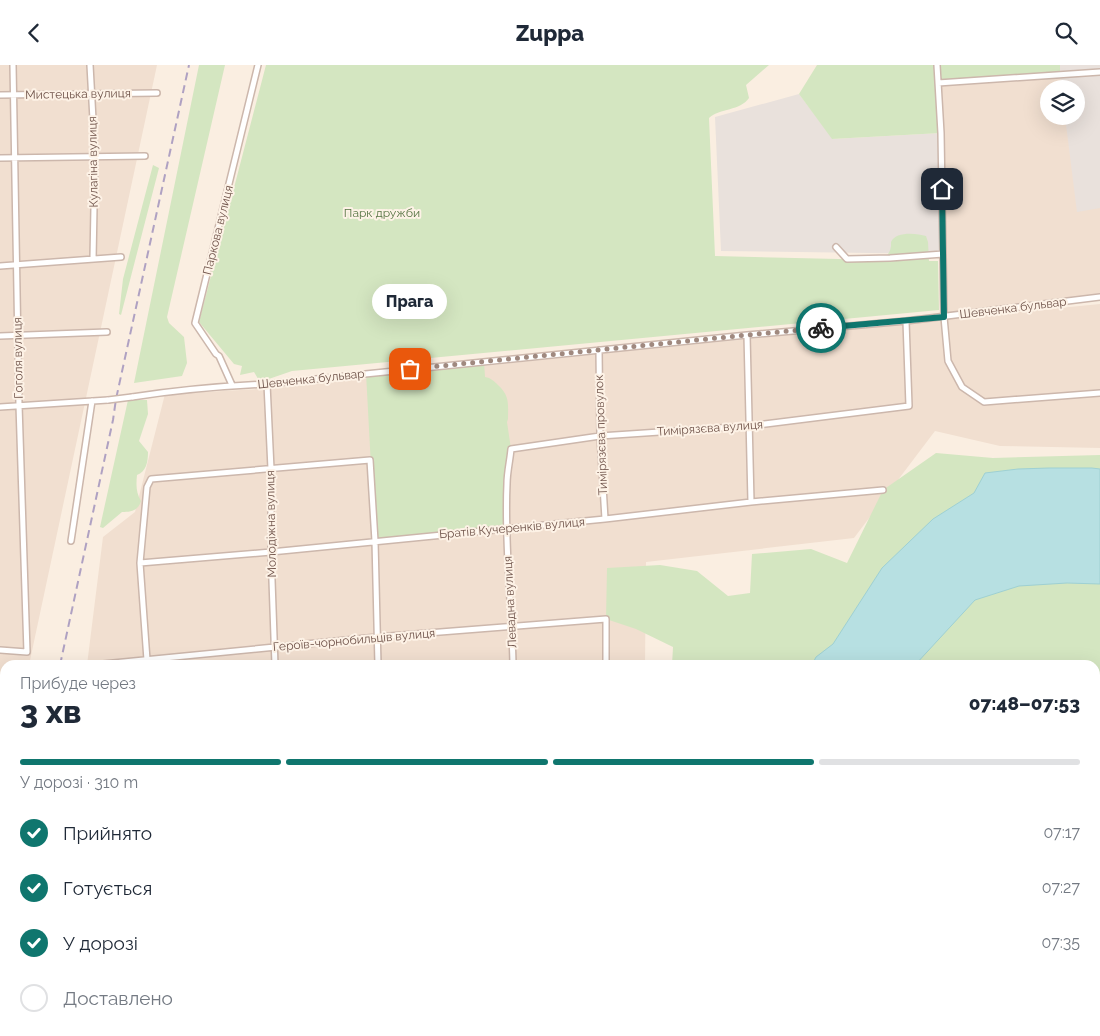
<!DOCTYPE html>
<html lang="uk">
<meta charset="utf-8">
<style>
body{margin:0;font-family:Raleway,sans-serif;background:#f2f2f3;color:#1f2937;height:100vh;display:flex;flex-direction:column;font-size:19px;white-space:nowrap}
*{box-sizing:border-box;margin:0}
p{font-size:16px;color:#747a83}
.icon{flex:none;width:28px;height:28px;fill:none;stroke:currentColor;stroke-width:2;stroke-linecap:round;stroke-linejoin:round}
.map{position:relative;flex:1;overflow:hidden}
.details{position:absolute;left:0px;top:595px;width:1100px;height:376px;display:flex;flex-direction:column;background:#fff;border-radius:15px 15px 0 0;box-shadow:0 5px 20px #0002}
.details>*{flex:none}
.controls{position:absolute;left:1040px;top:15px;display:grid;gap:10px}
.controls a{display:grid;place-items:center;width:45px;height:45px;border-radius:50%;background:#fff;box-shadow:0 5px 20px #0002;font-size:25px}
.pin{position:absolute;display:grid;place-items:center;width:42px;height:42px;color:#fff;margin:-21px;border-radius:10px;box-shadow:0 2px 8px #0006}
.courier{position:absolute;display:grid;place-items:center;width:50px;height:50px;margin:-25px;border:4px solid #0f766e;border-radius:50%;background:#fff;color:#222;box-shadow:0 1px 6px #0007}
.bubble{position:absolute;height:35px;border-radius:18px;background:#fff;box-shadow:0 5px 20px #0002;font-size:16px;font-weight:800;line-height:35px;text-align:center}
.headline em{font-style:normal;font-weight:800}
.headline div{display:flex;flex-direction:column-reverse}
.headline{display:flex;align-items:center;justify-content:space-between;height:85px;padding:0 20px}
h1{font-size:32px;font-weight:800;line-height:38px}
.bar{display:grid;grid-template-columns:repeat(4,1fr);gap:8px 5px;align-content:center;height:60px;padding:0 20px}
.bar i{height:6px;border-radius:4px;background:#e0e1e3}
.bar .active{background:#0f766e}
.bar p{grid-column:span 4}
ol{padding:0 20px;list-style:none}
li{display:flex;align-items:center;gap:15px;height:55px}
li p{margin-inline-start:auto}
li .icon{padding:5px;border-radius:50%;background:#0f766e;color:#fff;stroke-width:4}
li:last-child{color:#747a83}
li i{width:28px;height:28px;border:2px solid #e0e1e3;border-radius:50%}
header{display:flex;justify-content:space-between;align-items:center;height:65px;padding:0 20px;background:#fff;font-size:22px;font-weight:800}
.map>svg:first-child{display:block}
.residential{fill:#f1dfd0}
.industrial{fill:#e9e1dc}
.green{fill:#d4e6c1}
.water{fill:#b7e0e2;stroke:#9ed0d3}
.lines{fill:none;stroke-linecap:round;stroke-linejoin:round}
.street-casing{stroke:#ccb7ac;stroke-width:8}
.street{stroke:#fff;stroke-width:5}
.rail{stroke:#afa1c2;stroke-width:2;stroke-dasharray:8 5;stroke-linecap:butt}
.street-bridge-casing{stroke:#ccb7ac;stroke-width:8;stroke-linecap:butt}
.street-bridge{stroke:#fff;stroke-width:5}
.done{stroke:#a0897f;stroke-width:5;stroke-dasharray:0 9}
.route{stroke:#0f766e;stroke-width:6}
.labels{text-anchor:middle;stroke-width:4;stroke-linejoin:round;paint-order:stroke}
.street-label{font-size:12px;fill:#6f534a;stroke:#fdf2e6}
.park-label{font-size:12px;fill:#567443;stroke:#fdf2e6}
</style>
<header><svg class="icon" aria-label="back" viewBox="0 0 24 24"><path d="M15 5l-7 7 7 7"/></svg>Zuppa<svg class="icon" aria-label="search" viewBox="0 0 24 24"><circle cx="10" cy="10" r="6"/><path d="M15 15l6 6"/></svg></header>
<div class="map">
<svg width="1100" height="971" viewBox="0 0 1100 971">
<rect width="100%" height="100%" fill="#faeee1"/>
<!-- residential -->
<path class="residential" d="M0,0H157L29,600H5V713L0,737Z
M1060,9L1062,24H1049V51H1071L1100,142V232L944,252L939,16Z
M1100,239V383L1000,381L935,366L854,473L646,497L645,600H87L103,472L135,447L165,329L278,323L607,288Z
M46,966H364L363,971H47Z"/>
<!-- industrial -->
<path class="industrial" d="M1060,0H1100V143L1077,147L1065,51H1076V24H1062L1060,9Z
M799,29L833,74L941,68L943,189L721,186L715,52Z"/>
<!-- green -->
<path class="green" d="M199,0H225L167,252L169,258L184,272L187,298L182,311L134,318Z
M266,0H769L746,20L749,33C740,46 720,43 709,53L715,191L882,195C887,191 890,188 891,181C891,180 891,178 891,177C895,166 917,168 926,171L928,177L929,196H938L939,245L292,306L260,317L254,307L240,310L242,301L234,299L199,257Z
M817,0H1060V9L938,18L941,68L832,74L799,29Z
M153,100L159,103L121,250L119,249L123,214Z
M484,296L485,312C491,313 494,316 498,320C510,331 508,339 508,354L507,357L511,384L506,464L375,476L366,308Z
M128,335H147L148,349L139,376L148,387C148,397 146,407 137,410C136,420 136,428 141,436C138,446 131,447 122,447L103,463L100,462Z
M936,388L993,393L1100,390V971H364L365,966H1095V600H672L673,582L636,564L606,554L607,503L660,500L697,506L728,531L750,528L752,489L811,484L847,498L883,425Z
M5,923V966H35L33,971H0V946Z"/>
<!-- water -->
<path class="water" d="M1049,403H1092L1100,404V519L1067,518L1019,521L975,535L915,600H812L816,592L833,579L882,503L933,454L974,428L985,408L1018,404Z"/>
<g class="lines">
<defs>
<path id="street" d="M90,0L95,91L93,194
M937,0L941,68L944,252L948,296L962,322L984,337L1100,328
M938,18L1100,7
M0,30L157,28
M0,93L145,91
M836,182L847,194L890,193L943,189
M0,201L121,192
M747,270L751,437
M0,271L107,267
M599,285L600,371L605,454
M267,319L271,404V487L275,600
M232,320L219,291L216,289L195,258L258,0
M132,332C177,325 222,321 267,319L747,270L906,256L1100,232
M0,342L108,335
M71,476L92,336
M140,498L271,487L605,454L751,437L883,425
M0,585L27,587L19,340L13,0
M147,595L140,498L147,422L151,414L370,395L375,476L378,600
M103,599L377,572L606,554V600
M513,600C512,540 504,479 507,419C507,407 510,396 511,384L600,371L749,361L909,341L906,256
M0,764H5
M41,971L42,966
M99,971L100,966
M183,971L184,966
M267,971V966
M360,971L361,966"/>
</defs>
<!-- street casing -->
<use href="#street" class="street-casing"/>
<!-- street -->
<use href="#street" class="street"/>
<!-- rail -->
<path class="rail" d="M60,600L113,355L116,334L189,0
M0,879L5,856
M0,903L5,880"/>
<defs>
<path id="street-bridge" d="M108,335L132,332"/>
</defs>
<!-- street-bridge casing -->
<use href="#street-bridge" class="street-bridge-casing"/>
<!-- street-bridge -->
<use href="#street-bridge" class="street-bridge"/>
</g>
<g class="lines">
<!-- done -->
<path class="done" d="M410,304L747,270L821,263"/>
<!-- route -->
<path class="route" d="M821,263L944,252L942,124"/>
</g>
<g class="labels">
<!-- street labels -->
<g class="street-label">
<text transform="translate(78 29) rotate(-1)" y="4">Мистецька вулиця</text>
<text transform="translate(93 97) rotate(-91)" y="4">Кулагіна вулиця</text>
<text transform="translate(218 165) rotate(-76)" y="4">Паркова вулиця</text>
<text transform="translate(1013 243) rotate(-7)" y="4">Шевченка бульвар</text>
<text transform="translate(18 293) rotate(-91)" y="4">Гоголя вулиця</text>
<text transform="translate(311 314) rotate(-6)" y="4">Шевченка бульвар</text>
<text transform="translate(710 363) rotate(-4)" y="4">Тимірязєва вулиця</text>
<text transform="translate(601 370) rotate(-92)" y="4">Тимірязєва провулок</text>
<text transform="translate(271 459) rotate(-91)" y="4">Молодіжна вулиця</text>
<text transform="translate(512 463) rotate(-5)" y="4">Братів Кучеренків вулиця</text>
<text transform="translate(510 537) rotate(-93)" y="4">Левадна вулиця</text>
<text transform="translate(354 575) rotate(-5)" y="4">Героїв-чорнобильців вулиця</text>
</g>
<!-- park labels -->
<g class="park-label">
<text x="382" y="152">Парк дружби</text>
</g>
</g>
</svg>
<div class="controls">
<a><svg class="icon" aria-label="layers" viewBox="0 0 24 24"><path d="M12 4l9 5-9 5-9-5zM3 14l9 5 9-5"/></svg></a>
</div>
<div class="pin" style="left:410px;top:304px;background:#ea580c"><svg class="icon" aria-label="bag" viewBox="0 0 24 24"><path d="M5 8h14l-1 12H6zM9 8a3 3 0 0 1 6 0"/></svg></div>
<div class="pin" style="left:942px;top:124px;background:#1f2937"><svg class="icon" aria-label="home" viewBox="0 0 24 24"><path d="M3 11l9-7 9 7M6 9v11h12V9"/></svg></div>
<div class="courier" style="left:821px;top:263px"><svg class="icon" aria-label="bike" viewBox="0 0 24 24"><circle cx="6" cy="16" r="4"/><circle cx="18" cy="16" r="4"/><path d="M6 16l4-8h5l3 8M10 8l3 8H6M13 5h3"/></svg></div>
<div class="bubble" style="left:372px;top:219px;width:75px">Прага</div>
<section class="details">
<div class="headline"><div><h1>3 хв</h1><p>Прибуде через</p></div><em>07:48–07:53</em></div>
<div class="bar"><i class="active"></i><i class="active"></i><i class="active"></i><i></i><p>У дорозі · 310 m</p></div>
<ol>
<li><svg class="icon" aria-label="check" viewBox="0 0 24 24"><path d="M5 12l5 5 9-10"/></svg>Прийнято<p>07:17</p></li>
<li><svg class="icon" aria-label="check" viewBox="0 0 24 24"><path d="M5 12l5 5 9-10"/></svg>Готується<p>07:27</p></li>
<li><svg class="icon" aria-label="check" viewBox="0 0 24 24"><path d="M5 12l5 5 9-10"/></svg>У дорозі<p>07:35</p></li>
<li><i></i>Доставлено</li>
</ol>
</section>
</div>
